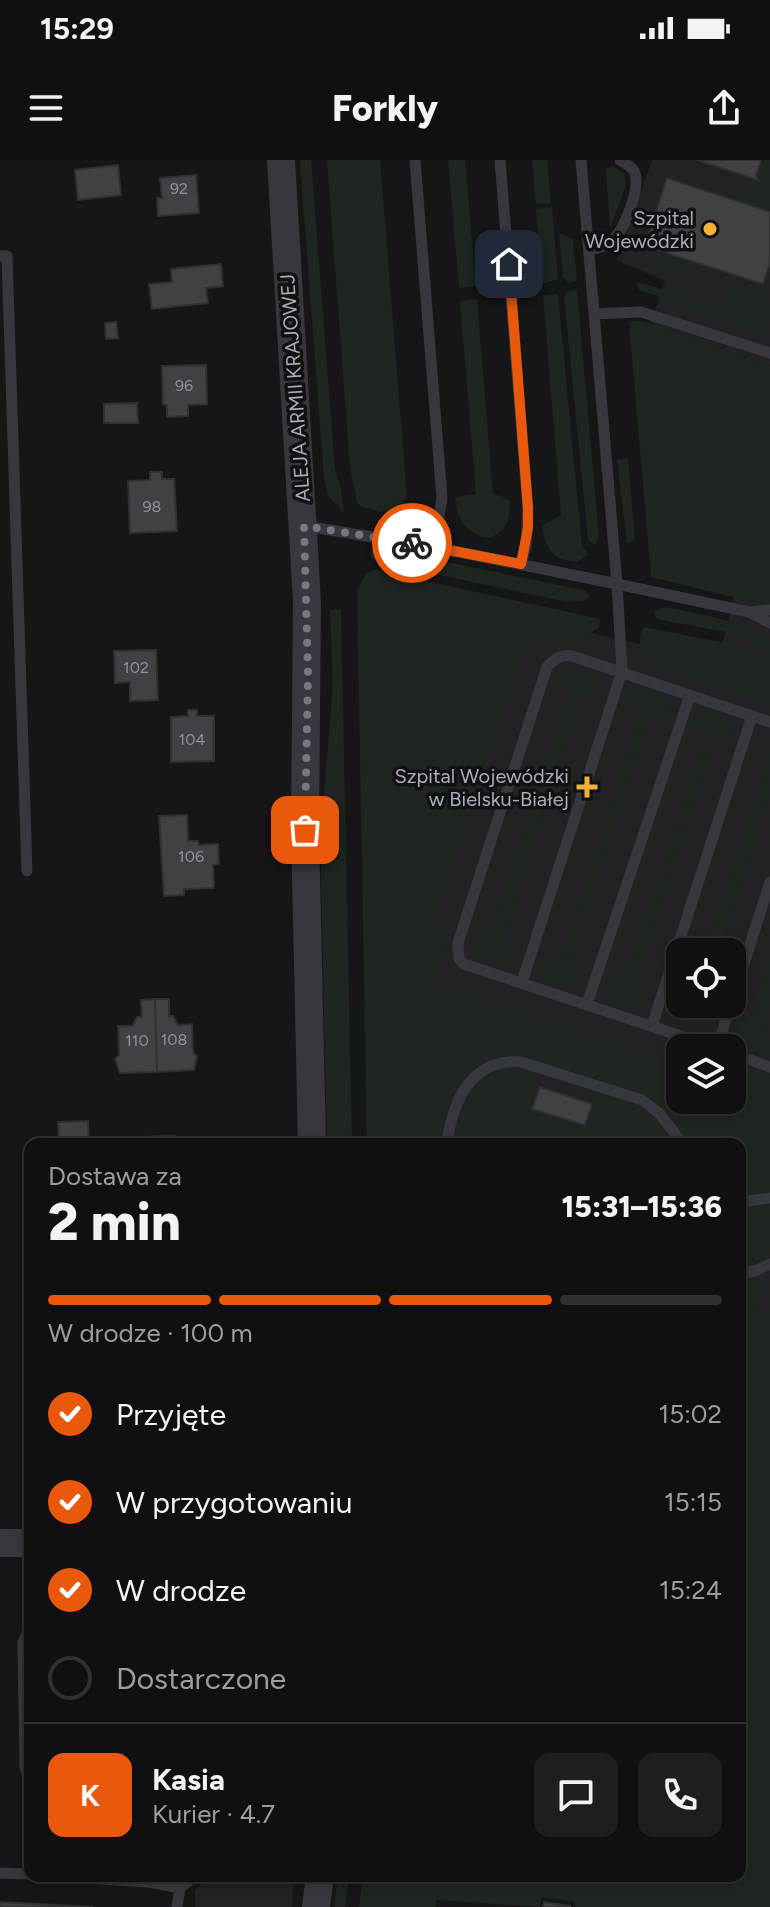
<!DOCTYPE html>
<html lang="pl">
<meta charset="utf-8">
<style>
body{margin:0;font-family:Figtree,sans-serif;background:#1e1e20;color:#f1f3f6;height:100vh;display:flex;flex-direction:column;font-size:30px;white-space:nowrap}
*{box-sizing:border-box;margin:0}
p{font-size:26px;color:#9c9d9f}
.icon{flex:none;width:44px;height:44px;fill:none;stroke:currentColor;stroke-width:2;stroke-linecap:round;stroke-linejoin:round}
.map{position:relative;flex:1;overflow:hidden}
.panel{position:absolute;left:24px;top:978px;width:722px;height:744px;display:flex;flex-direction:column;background:#101012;border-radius:16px;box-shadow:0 4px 12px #0003,0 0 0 2px #303032}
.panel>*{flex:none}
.buttons{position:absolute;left:666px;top:778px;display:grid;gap:16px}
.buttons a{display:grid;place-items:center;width:80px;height:80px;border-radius:16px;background:#101012;box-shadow:0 4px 12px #0003,0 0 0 2px #303032;font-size:40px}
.pin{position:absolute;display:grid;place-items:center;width:68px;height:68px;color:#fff;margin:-34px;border-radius:16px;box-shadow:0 4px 12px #0006}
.courier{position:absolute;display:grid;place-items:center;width:80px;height:80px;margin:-40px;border:6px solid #ea580c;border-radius:50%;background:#fff;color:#222;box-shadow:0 2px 10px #0007}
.headline em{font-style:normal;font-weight:800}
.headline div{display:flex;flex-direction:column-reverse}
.headline{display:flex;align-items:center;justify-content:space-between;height:136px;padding:0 24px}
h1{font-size:52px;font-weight:800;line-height:60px}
.bar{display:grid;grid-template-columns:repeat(4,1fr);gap:12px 8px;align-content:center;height:96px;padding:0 24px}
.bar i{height:10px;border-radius:6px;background:#303032}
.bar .active{background:#ea580c}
.bar p{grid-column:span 4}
.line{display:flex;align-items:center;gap:20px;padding:0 24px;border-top:2px solid #303032}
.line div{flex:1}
.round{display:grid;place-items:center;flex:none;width:84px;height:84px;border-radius:16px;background:#1e1e20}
ol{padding:0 24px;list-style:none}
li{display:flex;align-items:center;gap:24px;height:88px}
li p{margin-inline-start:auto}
li .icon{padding:8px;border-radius:50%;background:#ea580c;color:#fff;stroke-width:4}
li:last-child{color:#9c9d9f}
li i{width:44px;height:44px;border:4px solid #303032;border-radius:50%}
.status{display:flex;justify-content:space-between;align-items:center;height:56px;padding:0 40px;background:#101012;direction:ltr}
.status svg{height:22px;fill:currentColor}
header{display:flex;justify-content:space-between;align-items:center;height:104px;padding:0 24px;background:#101012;font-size:36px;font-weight:800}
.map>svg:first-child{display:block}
.built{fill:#222225;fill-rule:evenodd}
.green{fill:#1e261f}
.building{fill:#404145;stroke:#303034;stroke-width:2}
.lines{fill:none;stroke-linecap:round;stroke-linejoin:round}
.service{stroke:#37383d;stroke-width:11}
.tertiary{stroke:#37383d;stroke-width:28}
.done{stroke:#757880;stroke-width:8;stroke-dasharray:0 14.4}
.route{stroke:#ea580c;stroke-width:10}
.poi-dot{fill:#f2b134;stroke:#111113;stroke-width:3}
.labels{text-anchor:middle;stroke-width:7;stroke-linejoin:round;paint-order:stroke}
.number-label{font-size:16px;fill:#8e929b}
.poi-label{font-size:20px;fill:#a8adb8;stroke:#111113;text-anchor:end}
.street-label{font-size:20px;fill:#a8adb8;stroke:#111113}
</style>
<div class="status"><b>15:29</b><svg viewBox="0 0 49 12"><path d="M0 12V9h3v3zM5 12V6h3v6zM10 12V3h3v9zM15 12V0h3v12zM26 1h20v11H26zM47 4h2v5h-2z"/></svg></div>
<header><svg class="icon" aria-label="menu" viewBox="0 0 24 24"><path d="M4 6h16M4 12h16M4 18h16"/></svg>Forkly<svg class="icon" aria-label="share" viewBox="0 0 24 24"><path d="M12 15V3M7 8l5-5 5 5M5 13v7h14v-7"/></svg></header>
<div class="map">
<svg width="770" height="1747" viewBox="0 0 770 1747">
<rect width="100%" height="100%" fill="#161618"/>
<!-- built -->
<path class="built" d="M652,0H770V206L651,163L665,121L617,100Z
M770,232V1177L740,1172V984H414L427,436L716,501L728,466L733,437L714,373ZM680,792H732V844H680ZM680,888H732V940H680Z
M209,1716H294L292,1747H195V1730Z"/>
<!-- green -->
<path class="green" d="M300,0H311L335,309L341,329L344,352L329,337L324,319Z
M327,0H380L407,338L396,350L380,352L360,346L357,342L350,307Z
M448,0H465L476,126L459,128Z
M532,0H547L551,43L536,44Z
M763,0H770V50L743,41V38L667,12L668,8L746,33L752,19L759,21Z
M613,7L624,14L626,26L610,68L606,8Z
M552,47L558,119L542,124L536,49Z
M559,73L573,80L577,121L568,123L563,117Z
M675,101L685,104L678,122L722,136L727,124L770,139V155L666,121L662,117L661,107L667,102Z
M639,122L770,164V173L639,130L636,125Z
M577,130L599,377L595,386L588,379L564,137L568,131Z
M558,134L582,386L589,394L577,402C553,400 545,389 542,366L561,355L543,135Z
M477,139L493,333L510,341C510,360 508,370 489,378C465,374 457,359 455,337L476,334L460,141Z
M639,161L651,163L770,206V440L733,437L651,417L629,162Z
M628,299L635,379L627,384L617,300Z
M371,390L399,392L583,430L590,436L583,441L567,442L374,401L371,397Z
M375,410L601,459L599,467L574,485L528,471L429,768L448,775L432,826L680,907V940H732V905L770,918V1031L760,1035H740V984H690L668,953L642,934L519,895C460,893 449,935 440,984H367L357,430L366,413Z
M665,447C701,454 737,460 770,478V490L735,474L657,459L654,452Z
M330,450H341L352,984H327L321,716L322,660L333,524Z
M644,467L730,484L770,504V544L649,500C640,490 636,479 644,467Z
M578,508C593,511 605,520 601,537L582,532L502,785L519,791C504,813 467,805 471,775L488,780L571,528L554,521L563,511Z
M645,531L666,539L671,553L670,560L651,554L569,806L587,813C576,833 555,828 542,812V799L560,804L642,551L625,545L632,535Z
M710,551L723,555L732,564L733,581L715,576L633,827L651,834L639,846C621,852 603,840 607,820L625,825L707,572L690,566C693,557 700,554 710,551Z
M770,596V633L719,792H706Z
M770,798V848L763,871L770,874V889C751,895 735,883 738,863L751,856Z
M670,841L688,847L689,844H702L700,850L718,856L708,868C690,873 666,863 670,841Z
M508,907L520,908L540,916L529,950L586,968L597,935C639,945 650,946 675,984H454V977C464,945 471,914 508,907Z
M770,1045V1093L755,1102L740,1107V1049H756Z
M766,1116L753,1151L770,1159V1747H575V1742L542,1737L540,1747L436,1740L435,1747H359L363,1716H740V1123Z
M338,1716H349L345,1747H334Z"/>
<!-- building -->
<path class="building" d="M697,0H761L756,16L758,20Z
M118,5L121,35L78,40L75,10Z
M196,15L199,53L158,56L157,38H162L160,18Z
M667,18L770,52V103L763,124L645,86Z
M221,104L223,126L206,128L208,143L152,149L149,124L172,122L171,109Z
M116,162L118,178L106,179L105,163Z
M206,205L207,244L188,245V256L167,257V245L163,244L162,206Z
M137,243L138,263H104V244Z
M150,312H162V319H174L177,371L130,373L128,321L150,320Z
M156,490L158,540L130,541V522L115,523L114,491Z
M188,550H197V556H214V601L171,602V557L188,556Z
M187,655L188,681H198L199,685L218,684L219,704L213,705L214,728L184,729V735L164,736L159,656Z
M155,839H169V856H173L178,865L192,864L193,892L197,896L194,910L157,912Z
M155,839L157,912L120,913L115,899L119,895L118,866H133L137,857H142L141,840Z
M540,927L592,944L585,965L532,949Z
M88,961L89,984H59L58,962Z
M162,976V984H148L147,977Z
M162,976H175V984H162Z
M0,1742L93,1747H0Z
M544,1742L570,1746V1747H543Z"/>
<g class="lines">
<!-- service -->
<path class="service" d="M415,0L442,338L434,387
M500,0L528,349L526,386L521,404
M589,90C598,88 605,87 612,81C624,71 642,26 634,11C631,6 625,3 620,0
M0,96H7L27,711
M594,154L641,152L770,193
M305,366L434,387L617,424L581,0
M750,452L770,450
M522,822L622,511L617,424L749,452L770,463
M732,841L770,722
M587,844L690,535
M652,866L752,556
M717,888L464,804L459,799L458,783L547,507C555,498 560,495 572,496L770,562
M717,888L731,844
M732,893L770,907
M447,984C452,942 472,897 521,902L642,940L659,953L683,984
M740,1042L770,1038
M740,1114L755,1111L770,1104
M30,1465L23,1483L25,1607L30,1621
M0,1713L30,1714
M55,1716L148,1722L180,1728
M177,1747L180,1728L195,1716"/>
<!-- tertiary -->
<path class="tertiary" d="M281,0L307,442L305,670L312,984
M0,1383H30
M316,1747L320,1716"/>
</g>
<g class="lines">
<!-- done -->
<path class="done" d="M305,670L308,514L304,366L412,383"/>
<!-- route -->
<path class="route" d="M412,383L521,404L528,368V349L509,104"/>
</g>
<!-- markers -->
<g class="poi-dot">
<circle cx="710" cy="69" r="8"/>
<path d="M583 615h8v8h8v8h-8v8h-8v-8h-8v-8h8z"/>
</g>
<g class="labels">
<!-- number labels -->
<g class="number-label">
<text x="179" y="34">92</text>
<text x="184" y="231">96</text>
<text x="152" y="352">98</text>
<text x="136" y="513">102</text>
<text x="192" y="585">104</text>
<text x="191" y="702">106</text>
<text x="174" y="885">108</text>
<text x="137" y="886">110</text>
</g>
<!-- poi labels -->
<g class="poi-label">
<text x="694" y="65">Szpital<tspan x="694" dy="23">Wojewódzki</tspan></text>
<text x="569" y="623">Szpital Wojewódzki<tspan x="569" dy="23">w Bielsku-Białej</tspan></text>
</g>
<!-- street labels -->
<g class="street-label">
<text transform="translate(295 228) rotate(-94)" y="7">ALEJA ARMII KRAJOWEJ</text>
</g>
</g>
</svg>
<div class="buttons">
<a><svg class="icon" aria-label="locate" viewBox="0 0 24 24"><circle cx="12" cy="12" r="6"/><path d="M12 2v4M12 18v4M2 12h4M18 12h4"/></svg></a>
<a><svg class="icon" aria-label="layers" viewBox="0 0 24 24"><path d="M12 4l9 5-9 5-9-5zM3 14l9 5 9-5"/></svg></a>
</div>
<div class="pin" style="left:305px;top:670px;background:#ea580c"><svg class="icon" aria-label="bag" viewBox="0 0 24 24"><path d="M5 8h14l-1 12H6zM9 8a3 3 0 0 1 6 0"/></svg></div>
<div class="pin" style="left:509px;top:104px;background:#1f2937"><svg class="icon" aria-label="home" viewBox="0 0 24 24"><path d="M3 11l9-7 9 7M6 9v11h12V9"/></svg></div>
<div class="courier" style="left:412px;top:383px"><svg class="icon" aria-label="bike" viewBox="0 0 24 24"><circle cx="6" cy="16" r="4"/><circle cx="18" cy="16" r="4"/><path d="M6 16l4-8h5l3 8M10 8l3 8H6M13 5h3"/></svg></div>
<section class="panel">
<div class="headline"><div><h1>2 min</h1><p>Dostawa za</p></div><em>15:31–15:36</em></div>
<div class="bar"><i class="active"></i><i class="active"></i><i class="active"></i><i></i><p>W drodze · 100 m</p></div>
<ol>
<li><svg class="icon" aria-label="check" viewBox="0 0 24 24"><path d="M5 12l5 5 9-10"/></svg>Przyjęte<p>15:02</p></li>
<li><svg class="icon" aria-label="check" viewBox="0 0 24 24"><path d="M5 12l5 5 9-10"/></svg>W przygotowaniu<p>15:15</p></li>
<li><svg class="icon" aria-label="check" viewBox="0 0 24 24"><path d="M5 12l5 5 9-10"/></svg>W drodze<p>15:24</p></li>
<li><i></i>Dostarczone</li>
</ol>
<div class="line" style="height:144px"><b class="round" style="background:#ea580c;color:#fff">K</b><div><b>Kasia</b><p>Kurier · 4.7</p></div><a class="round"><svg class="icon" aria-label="chat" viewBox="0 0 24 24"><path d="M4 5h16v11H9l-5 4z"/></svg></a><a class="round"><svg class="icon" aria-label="phone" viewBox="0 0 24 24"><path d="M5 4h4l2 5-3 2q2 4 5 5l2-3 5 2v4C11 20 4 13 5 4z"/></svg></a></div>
</section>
</div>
